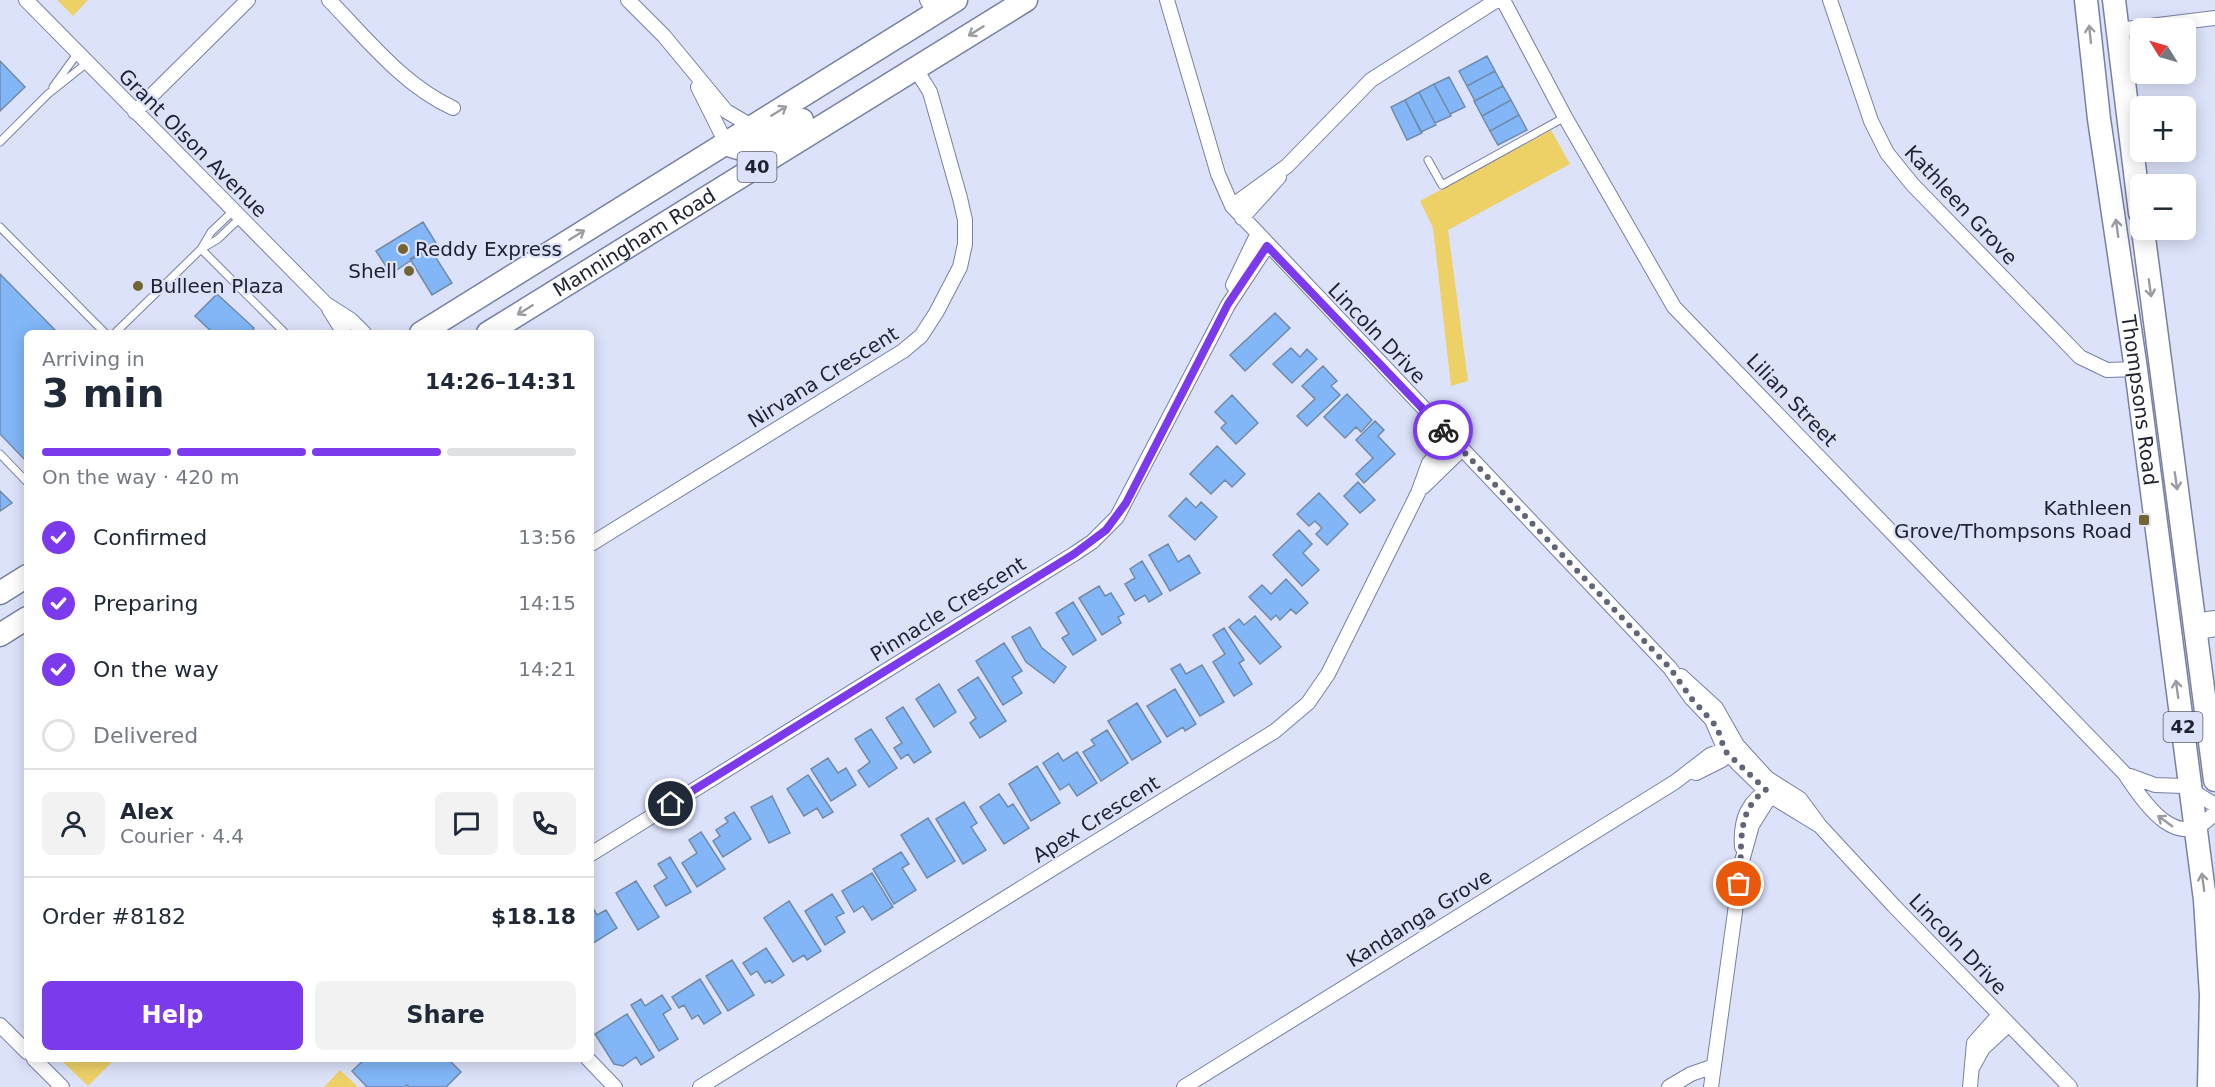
<!DOCTYPE html>
<meta charset="utf-8">
<style>
body{margin:0;font-family:"DejaVu Sans",sans-serif;background:#f2f2f3;color:#1f2937;height:100vh;display:flex;flex-direction:column;font-size:22px;white-space:nowrap}
*{box-sizing:border-box;margin:0}
p{font-size:20px;color:#747a83}
.icon{flex:none;width:33px;height:33px;fill:none;stroke:currentColor;stroke-width:2;stroke-linecap:round;stroke-linejoin:round}
.map{position:relative;flex:1;overflow:hidden}
.side{position:absolute;left:24px;top:330px;width:570px;height:732px;display:flex;flex-direction:column;background:#fff;border-radius:9px;box-shadow:0 3px 15px #0003}
.side>*{flex:none}
.needle{width:39px;rotate:307deg}
.tools{position:absolute;left:2130px;top:18px;display:grid;gap:12px}
.tools a{display:grid;place-items:center;width:66px;height:66px;border-radius:9px;background:#fff;box-shadow:0 3px 15px #0003;font-size:30px}
.pin{position:absolute;display:grid;place-items:center;width:51px;height:51px;color:#fff;margin:-26px;border:3px solid #fff;border-radius:50%;box-shadow:0 2px 6px #0007}
.courier{position:absolute;display:grid;place-items:center;width:60px;height:60px;margin:-30px;border:4px solid #7c3aed;border-radius:50%;background:#fff;color:#222;box-shadow:0 2px 8px #0007}
.overview em{font-style:normal;font-weight:800}
.overview div{display:flex;flex-direction:column-reverse}
.overview{display:flex;align-items:center;justify-content:space-between;height:102px;padding:0 18px}
h1{font-size:39px;font-weight:800;line-height:45px}
.bar{display:grid;grid-template-columns:repeat(4,1fr);gap:9px 6px;align-content:center;height:72px;padding:0 18px}
.bar i{height:8px;border-radius:4px;background:#e0e1e3}
.bar .selected{background:#7c3aed}
.bar p{grid-column:span 4}
.line{display:flex;align-items:center;gap:15px;padding:0 18px;border-top:2px solid #e0e1e3}
.line div{flex:1}
.round{display:grid;place-items:center;flex:none;width:63px;height:63px;border-radius:9px;background:#f2f2f3}
ol{padding:0 18px;list-style:none}
li{display:flex;align-items:center;gap:18px;height:66px}
li p{margin-inline-start:auto}
li .icon{padding:6px;border-radius:50%;background:#7c3aed;color:#fff;stroke-width:4}
li:last-child{color:#747a83}
li i{width:33px;height:33px;border:3px solid #e0e1e3;border-radius:50%}
.button{display:flex;gap:12px;margin-top:auto;padding:12px 18px}
.button a{flex:1;height:69px;border-radius:9px;background:#7c3aed;color:#fff;font-size:24px;font-weight:800;line-height:69px;text-align:center}
.button a+a{background:#f2f2f3;color:#1f2937}
.map>svg:first-child{display:block}
.green{fill:#edd066}
.building{fill:#82b6f7;stroke:#718aa9;stroke-width:1.5}
.lines{fill:none;stroke-linecap:round;stroke-linejoin:round}
.lane-casing{stroke:#7780a3;stroke-width:9}
.street-casing{stroke:#7780a3;stroke-width:16}
.primary-casing{stroke:#7780a3;stroke-width:25}
.lane{stroke:#fff;stroke-width:7}
.street{stroke:#fff;stroke-width:14}
.primary{stroke:#fff;stroke-width:22}
.oneway{stroke:#9a9ca2}
.done{stroke:#606577;stroke-width:6;stroke-dasharray:0 10.8}
.route{stroke:#7c3aed;stroke-width:8}
.poi-dot{fill:#736533;stroke:#dce2fa;stroke-width:2}
.labels{text-anchor:middle;stroke-width:4.5;stroke-linejoin:round;paint-order:stroke}
.shield{fill:#dce2fa;stroke:#575c6d;stroke-width:1.5}
.shield-label{font-size:18px;font-weight:bold;fill:#1e2230}
.street-label{font-size:20px;fill:#1e2230;stroke:#dce2fa}
.poi-label{font-size:20px;fill:#1e2230;stroke:#dce2fa;text-anchor:start}
</style>
<div class="map">
<svg width="2215" height="1087" viewBox="0 0 2215 1087">
<rect width="100%" height="100%" fill="#dce2fa"/>
<!-- green -->
<path class="green" d="M57,0H88L73,16Z
M1551,130L1570,164L1448,230L1468,381L1451,386L1433,228L1420,201Z
M60,1059H115L88,1086Z
M340,1070L358,1087H324Z"/>
<!-- building -->
<path class="building" d="M1487,56L1495,71L1467,86L1459,71Z
M0,61L25,87L0,111Z
M1495,71L1503,86L1475,101L1467,86Z
M1449,77L1465,107L1450,114L1434,84Z
M1434,84L1451,116L1435,123L1419,92Z
M1503,86L1511,100L1482,116L1474,101Z
M1419,92L1436,125L1421,132L1405,100Z
M1405,100L1422,133L1407,140L1391,107Z
M1511,100L1519,115L1490,131L1482,116Z
M1519,115L1527,130L1498,145L1490,131Z
M423,222L436,243L391,274L376,251Z
M429,247L452,283L432,295L410,259Z
M0,274L58,333H27V462L0,434Z
M217,294L254,328L252,331L255,333H213L195,316Z
M1275,313L1290,328L1245,371L1230,355Z
M1291,348L1300,357L1307,349L1317,359L1292,383L1273,364Z
M1323,366L1337,381L1331,386L1340,395L1307,426L1297,416L1315,399L1302,386Z
M1347,394L1372,420L1361,432L1356,427L1345,438L1324,417Z
M1232,395L1258,423L1236,444L1221,428L1226,423L1215,412Z
M1375,421L1384,430L1378,436L1395,454L1364,483L1356,474L1373,458L1356,440Z
M1217,446L1245,474L1232,487L1225,480L1211,494L1190,474Z
M1358,482L1375,500L1360,513L1344,496Z
M0,491L12,503L0,511Z
M1319,493L1348,524L1327,545L1316,534L1322,528L1315,521L1309,526L1297,514Z
M1186,498L1196,508L1201,502L1217,517L1195,540L1169,516Z
M1299,530L1312,544L1303,553L1319,570L1302,586L1273,555Z
M1168,544L1178,562L1189,555L1200,573L1170,591L1149,555Z
M1142,561L1162,594L1149,602L1145,595L1135,601L1125,584L1135,578L1130,569Z
M1286,579L1308,603L1296,614L1291,609L1280,620L1276,615L1271,620L1249,597L1262,585L1271,594Z
M1099,586L1105,596L1111,593L1124,614L1118,617L1121,623L1102,635L1079,598Z
M1073,602L1096,640L1073,655L1062,638L1069,634L1056,613Z
M1255,616L1281,647L1260,664L1229,627L1239,619L1244,625Z
M1030,627L1042,648L1066,667L1054,683L1026,662L1012,637Z
M1224,628L1244,660L1239,663L1252,684L1234,696L1213,662L1225,654L1213,635Z
M1004,643L1022,671L1012,677L1022,693L1003,705L976,661Z
M1180,664L1186,674L1202,665L1224,702L1200,716L1171,669Z
M978,677L1006,721L980,738L970,723L976,718L958,690Z
M939,684L956,712L934,727L916,699Z
M1175,689L1196,724L1185,731L1183,727L1167,737L1147,706Z
M1137,703L1161,742L1132,760L1108,721Z
M903,707L931,752L914,763L908,754L901,759L894,748L902,743L886,718Z
M871,729L897,768L869,787L858,771L870,762L855,739Z
M1107,730L1128,763L1101,781L1083,752L1095,745L1091,740Z
M1077,752L1097,783L1077,796L1069,784L1060,790L1043,763L1058,753L1063,761Z
M828,758L838,773L846,768L856,785L831,801L811,769Z
M1037,766L1060,803L1031,821L1009,784Z
M808,775L833,812L823,818L817,808L804,816L787,789Z
M999,794L1008,807L1013,804L1029,828L1004,844L980,807Z
M772,796L790,833L769,843L751,807Z
M964,802L977,823L971,827L986,850L963,864L936,819Z
M734,812L751,839L723,857L713,841L720,836L716,830L728,822L725,818Z
M928,818L955,861L927,878L901,835Z
M701,832L725,869L697,887L682,863L697,853L689,840Z
M901,852L909,864L902,868L916,890L894,904L873,869Z
M670,857L691,892L666,906L654,886L667,878L658,864Z
M872,873L893,907L872,920L863,906L854,912L842,891Z
M636,881L659,917L638,930L616,893Z
M832,894L844,913L836,917L845,932L825,945L805,911Z
M789,901L821,951L807,960L804,955L793,962L764,918Z
M591,904L597,915L606,910L617,928L592,944Z
M766,948L784,975L772,983L770,980L765,983L757,971L751,975L743,963Z
M732,960L754,995L728,1011L706,976Z
M700,979L721,1013L704,1024L698,1015L692,1019L684,1005L679,1008L672,997Z
M662,995L671,1009L663,1014L678,1039L659,1051L631,1005L641,999L645,1006Z
M627,1014L654,1057L641,1065L636,1057L623,1066L614,1064L595,1034Z
M365,1059H448L461,1072L446,1087H409L407,1085L405,1087H367L352,1071Z"/>
<g class="lines">
<defs>
<path id="lane" d="M53,87L77,54
M0,142L48,94L87,63
M1428,160L1442,185L1565,117
M0,227L105,333
M203,248L218,239L240,218
M201,249L285,333
M115,333L201,249L211,232L233,211
M0,454L27,482"/>
<path id="street" d="M26,0L326,304L351,320L364,333
M329,0C367,39 403,85 453,108
M628,0L664,36L726,111L753,127
M927,0L935,13
M1167,0L1218,174L1232,206L1670,668L1691,698L1712,720L1724,748L1737,763L1771,796L1820,826
M1503,0L1565,117L1674,307L2125,774C2145,805 2180,856 2215,812
M1830,0L1871,121L1887,153L1912,184L2080,357L2107,370L2136,369
M2118,30L2215,18
M698,87L726,143
M135,112L248,0
M1232,206L1287,166L1371,80L1497,0
M1242,218L1279,177
M1233,285L1257,235
M329,309L344,333
M1423,487L1461,450
M591,544L903,351L921,336L936,313L960,267L965,244V220L960,198L930,92L915,68
M2194,621L2215,618
M2196,633L2215,629
M1681,676L1716,708L1737,745L1767,778L1800,799L1820,826L1894,906L2070,1087
M1696,773L1722,760L1732,749
M2125,774L2155,785L2184,786L2215,805
M1742,847C1740,819 1748,800 1773,787
M591,854L1074,554L1092,542L1117,517L1228,305L1267,246
M0,1025L27,1052
M34,1059L62,1087
M588,1059L615,1087
M1973,1066L1983,1048L2008,1025
M700,1087L1275,731L1308,703L1328,674L1418,493L1429,463L1451,439
M1184,1087L1675,782L1710,755L1737,745
M1669,1087L1691,1074L1714,1066
M1711,1087L1742,861L1752,825L1774,790
M1970,1087L1974,1043L1999,1015"/>
<g id="primary">
<path id="s1" d="M2086,0L2099,119L2136,369L2205,900L2211,995L2209,1087"/>
<path d="M2114,0L2140,213"/>
<path d="M726,143C754,160 777,136 802,120"/>
<path d="M2143,230L2215,780"/>
<path d="M421,333L956,0"/>
<path id="s2" d="M488,333L1026,0"/>
<path d="M0,593L27,576"/>
<path d="M0,635L27,618"/>
</g>
</defs>
<!-- lane casing -->
<use href="#lane" class="lane-casing"/>
<!-- street casing -->
<use href="#street" class="street-casing"/>
<!-- primary casing -->
<use href="#primary" class="primary-casing"/>
<!-- lane -->
<use href="#lane" class="lane"/>
<!-- street -->
<use href="#street" class="street"/>
<!-- primary -->
<use href="#primary" class="primary"/>
</g>
<!-- one-way arrows -->
<defs><path id="oneway-shaft" d="M-6 0H5M1.5-3L5.5 0L1.5 3" fill="none" stroke-width="1.6" stroke-linecap="round" stroke-linejoin="round" transform="scale(1.5)"/></defs>
<g class="oneway">
<use href="#oneway-shaft" transform="translate(976 31) rotate(148)"/>
<use href="#oneway-shaft" transform="translate(2090 34) rotate(-96)"/>
<use href="#oneway-shaft" transform="translate(779 111) rotate(-32)"/>
<use href="#oneway-shaft" transform="translate(2117 228) rotate(-98)"/>
<use href="#oneway-shaft" transform="translate(577 235) rotate(-32)"/>
<use href="#oneway-shaft" transform="translate(2150 288) rotate(82)"/>
<use href="#oneway-shaft" transform="translate(525 310) rotate(148)"/>
<use href="#oneway-shaft" transform="translate(2176 481) rotate(82)"/>
<use href="#oneway-shaft" transform="translate(2177 689) rotate(-98)"/>
<use href="#oneway-shaft" transform="translate(2165 821) rotate(-144)"/>
<use href="#oneway-shaft" transform="translate(2203 882) rotate(-98)"/>
</g>
<g class="lines">
<!-- done -->
<path class="done" d="M1443,430L1670,668L1691,698L1717,727L1725,751L1766,790C1733,812 1744,850 1739,884"/>
<!-- route -->
<path class="route" d="M671,804L1074,554L1106,530L1126,503L1228,304L1267,246L1443,430"/>
</g>
<!-- markers -->
<g class="poi-dot">
<circle cx="403" cy="249" r="6"/>
<circle cx="409" cy="271" r="6"/>
<circle cx="138" cy="286" r="6"/>
<rect x="2138" y="514" width="12" height="12" rx="3"/>
</g>
<g class="labels">
<!-- shield labels -->
<g class="shield">
<rect x="737.5" y="152" width="39" height="30" rx="4.5"/>
<rect x="2163.5" y="712" width="39" height="30" rx="4.5"/>
</g>
<g class="shield-label">
<text x="757" y="173">40</text>
<text x="2183" y="733">42</text>
</g>
<!-- street labels -->
<g class="street-label">
<text transform="translate(193 143) rotate(45)" y="7">Grant Olson Avenue</text>
<text transform="translate(1961 205) rotate(47)" y="7">Kathleen Grove</text>
<text dy="7" stroke="none"><textPath href="#s2" startOffset="172">Manningham Road</textPath></text>
<text transform="translate(1377 333) rotate(46)" y="7">Lincoln Drive</text>
<text transform="translate(823 377) rotate(-32)" y="7">Nirvana Crescent</text>
<text transform="translate(1792 400) rotate(46)" y="7">Lilian Street</text>
<text dy="7" stroke="none"><textPath href="#s1" startOffset="404">Thompsons Road</textPath></text>
<text transform="translate(948 609) rotate(-32)" y="7">Pinnacle Crescent</text>
<text transform="translate(1096 819) rotate(-32)" y="7">Apex Crescent</text>
<text transform="translate(1419 918) rotate(-32)" y="7">Kandanga Grove</text>
<text transform="translate(1958 944) rotate(46)" y="7">Lincoln Drive</text>
</g>
<!-- poi labels -->
<g class="poi-label">
<text x="415" y="256">Reddy Express</text>
<text x="397" y="278" text-anchor="end">Shell</text>
<text x="150" y="293">Bulleen Plaza</text>
<text x="2132" y="515" text-anchor="end">Kathleen<tspan x="2132" dy="23">Grove/Thompsons Road</tspan></text>
</g>
</g>
</svg>
<div class="tools">
<a><svg class="needle" viewBox="-14 -14 28 28"><path d="M0-13l5 13h-10z" fill="#e53935"/><path d="M0 13l5-13h-10z" fill="#747a83"/></svg></a>
<a>+</a>
<a>−</a>
</div>
<div class="pin" style="left:1739px;top:884px;background:#ea580c"><svg class="icon" aria-label="bag" viewBox="0 0 24 24"><path d="M5 8h14l-1 12H6zM9 8a3 3 0 0 1 6 0"/></svg></div>
<div class="pin" style="left:671px;top:804px;background:#1f2937"><svg class="icon" aria-label="home" viewBox="0 0 24 24"><path d="M3 11l9-7 9 7M6 9v11h12V9"/></svg></div>
<div class="courier" style="left:1443px;top:430px"><svg class="icon" aria-label="bike" viewBox="0 0 24 24"><circle cx="6" cy="16" r="4"/><circle cx="18" cy="16" r="4"/><path d="M6 16l4-8h5l3 8M10 8l3 8H6M13 5h3"/></svg></div>
<section class="side">
<div class="overview"><div><h1>3 min</h1><p>Arriving in</p></div><em>14:26–14:31</em></div>
<div class="bar"><i class="selected"></i><i class="selected"></i><i class="selected"></i><i></i><p>On the way · 420 m</p></div>
<ol>
<li><svg class="icon" aria-label="check" viewBox="0 0 24 24"><path d="M5 12l5 5 9-10"/></svg>Confirmed<p>13:56</p></li>
<li><svg class="icon" aria-label="check" viewBox="0 0 24 24"><path d="M5 12l5 5 9-10"/></svg>Preparing<p>14:15</p></li>
<li><svg class="icon" aria-label="check" viewBox="0 0 24 24"><path d="M5 12l5 5 9-10"/></svg>On the way<p>14:21</p></li>
<li><i></i>Delivered</li>
</ol>
<div class="line" style="height:108px"><a class="round"><svg class="icon" aria-label="person" viewBox="0 0 24 24"><circle cx="12" cy="8" r="4"/><path d="M4 21q1-7 8-7t8 7"/></svg></a><div><b>Alex</b><p>Courier · 4.4</p></div><a class="round"><svg class="icon" aria-label="chat" viewBox="0 0 24 24"><path d="M4 5h16v11H9l-5 4z"/></svg></a><a class="round"><svg class="icon" aria-label="phone" viewBox="0 0 24 24"><path d="M5 4h4l2 5-3 2q2 4 5 5l2-3 5 2v4C11 20 4 13 5 4z"/></svg></a></div>
<div class="line" style="height:78px"><div>Order #8182</div><b>$18.18</b></div>
<div class="button"><a>Help</a><a>Share</a></div>
</section>
</div>
